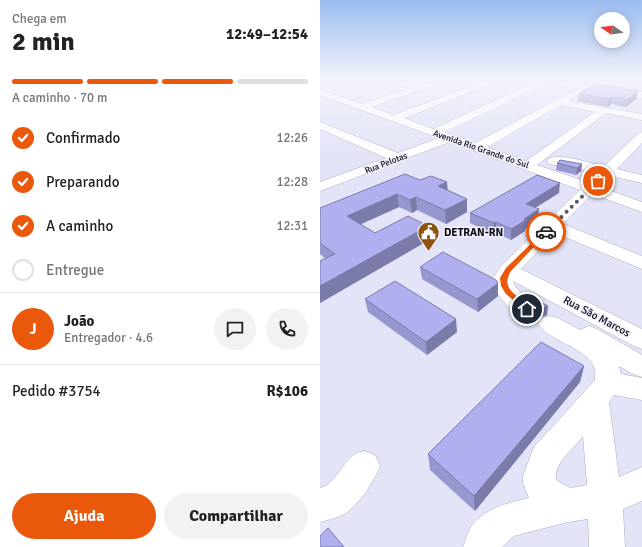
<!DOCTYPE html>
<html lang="pt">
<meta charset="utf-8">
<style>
body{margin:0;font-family:Signika,sans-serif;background:#f2f2f2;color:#222;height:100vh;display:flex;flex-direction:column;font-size:15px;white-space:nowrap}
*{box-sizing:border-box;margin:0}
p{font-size:13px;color:#767676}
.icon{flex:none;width:22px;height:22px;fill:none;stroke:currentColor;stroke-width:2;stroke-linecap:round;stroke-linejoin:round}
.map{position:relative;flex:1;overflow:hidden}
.details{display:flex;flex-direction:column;background:#fff;width:320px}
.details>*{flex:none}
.needle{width:26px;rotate:283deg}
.controls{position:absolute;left:274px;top:12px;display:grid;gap:8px}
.controls a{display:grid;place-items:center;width:36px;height:36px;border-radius:50%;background:#fff;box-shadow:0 2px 10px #0003;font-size:20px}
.pin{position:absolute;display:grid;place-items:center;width:34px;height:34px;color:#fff;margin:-17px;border:2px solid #fff;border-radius:50%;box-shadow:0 1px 4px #0007}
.courier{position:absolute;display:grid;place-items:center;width:40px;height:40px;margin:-20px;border:3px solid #ea580c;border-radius:50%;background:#fff;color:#222;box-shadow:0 1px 5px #0007}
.headline em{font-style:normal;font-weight:800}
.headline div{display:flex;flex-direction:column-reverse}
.headline{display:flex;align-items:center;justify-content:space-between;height:68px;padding:0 12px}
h1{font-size:26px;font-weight:800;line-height:30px}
.bar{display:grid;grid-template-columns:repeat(4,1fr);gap:6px 4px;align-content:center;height:48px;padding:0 12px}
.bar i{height:5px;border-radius:3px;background:#e0e0e0}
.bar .on{background:#ea580c}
.bar p{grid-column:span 4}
.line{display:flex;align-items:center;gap:10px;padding:0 12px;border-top:1px solid #e0e0e0}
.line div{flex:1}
.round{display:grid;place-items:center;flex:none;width:42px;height:42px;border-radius:21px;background:#f2f2f2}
ol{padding:0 12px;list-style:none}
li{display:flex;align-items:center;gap:12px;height:44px}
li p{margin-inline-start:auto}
li .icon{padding:4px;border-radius:50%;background:#ea580c;color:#fff;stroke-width:4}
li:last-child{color:#767676}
li i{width:22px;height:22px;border:2px solid #e0e0e0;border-radius:50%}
.button{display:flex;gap:8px;margin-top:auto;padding:8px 12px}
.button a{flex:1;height:46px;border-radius:24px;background:#ea580c;color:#fff;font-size:16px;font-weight:800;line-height:46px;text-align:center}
.button a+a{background:#f2f2f2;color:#222}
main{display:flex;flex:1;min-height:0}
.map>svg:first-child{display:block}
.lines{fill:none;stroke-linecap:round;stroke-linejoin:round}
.minor-casing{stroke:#adadc0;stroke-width:1}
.minor{fill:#fff;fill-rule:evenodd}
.wall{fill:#9797cf}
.shaded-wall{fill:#7b7ba9}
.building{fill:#b0b0f1;stroke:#7b7ba9}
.route{fill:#ea580c}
.done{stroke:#585863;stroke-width:4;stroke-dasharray:0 7.2}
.labels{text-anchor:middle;stroke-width:3;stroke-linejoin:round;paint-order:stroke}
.far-street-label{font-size:9px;fill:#0d0d14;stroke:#f1f2fd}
.poi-label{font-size:11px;font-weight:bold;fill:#0d0d14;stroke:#f1f2fd;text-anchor:start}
.street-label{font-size:11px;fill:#0d0d14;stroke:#f1f2fd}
</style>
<main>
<section class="details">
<div class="headline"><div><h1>2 min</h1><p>Chega em</p></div><em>12:49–12:54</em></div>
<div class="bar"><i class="on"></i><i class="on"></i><i class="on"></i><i></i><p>A caminho · 70 m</p></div>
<ol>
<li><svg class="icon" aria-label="check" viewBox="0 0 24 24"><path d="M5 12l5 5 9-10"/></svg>Confirmado<p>12:26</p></li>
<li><svg class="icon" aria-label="check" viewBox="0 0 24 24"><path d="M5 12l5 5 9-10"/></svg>Preparando<p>12:28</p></li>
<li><svg class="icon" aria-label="check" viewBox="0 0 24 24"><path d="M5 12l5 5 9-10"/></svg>A caminho<p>12:31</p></li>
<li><i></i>Entregue</li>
</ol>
<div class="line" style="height:72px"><b class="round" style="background:#ea580c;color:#fff">J</b><div><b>João</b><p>Entregador · 4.6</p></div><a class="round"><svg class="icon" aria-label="chat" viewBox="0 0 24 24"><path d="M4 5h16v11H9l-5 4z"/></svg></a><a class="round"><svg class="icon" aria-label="phone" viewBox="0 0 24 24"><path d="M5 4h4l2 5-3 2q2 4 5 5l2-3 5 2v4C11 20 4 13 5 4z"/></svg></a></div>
<div class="line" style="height:52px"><div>Pedido #3754</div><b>R$106</b></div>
<div class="button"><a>Ajuda</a><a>Compartilhar</a></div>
</section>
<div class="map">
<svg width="322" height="547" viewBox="0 0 322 547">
<rect width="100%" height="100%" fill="#e3e4f7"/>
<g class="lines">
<defs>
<path id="minor" d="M52,78C69,76 84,83 101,83C111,84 119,77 131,78L130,80L52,107L74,115L172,78H183L182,80L84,118L113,129L218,81L212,80L211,78H229L322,92V98L269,89L248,101L322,114V120L286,113L217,165L267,182L277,173L229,164L227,161L229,158C246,154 267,163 284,166L318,134L322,132V143L297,169L322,175V183L290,176L280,187L322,202V212L272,194L243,224L322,256V269L235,233L201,269L322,329V349L314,346L193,281C196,293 212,298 218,309L215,314C209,316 204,317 199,314C188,308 172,291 173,278L181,266L260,190L130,142L0,191V182L66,158L0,129V122L78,153L119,138L0,95V89L42,104L92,87L56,80ZM228,83L259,88L155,143L124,132ZM241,105L275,112L206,161L167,147Z
M230,316L238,318L260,330L269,326L277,329L322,355V377L313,374L299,366L301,374L322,378V400L294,395L289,402L299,477L322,467V501L303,509L305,547H269L268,519L248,522L194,536L182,547H143C146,540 148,530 153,524C168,507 189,503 209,498L203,483V476L214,447L275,380C275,376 276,371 274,367C267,348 229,341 218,324L222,318ZM263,436L267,485L250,488L236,480C233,464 254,448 263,436Z
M44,451L55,455L60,466C53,483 40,504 24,514C17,518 8,520 0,522V488C15,484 21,466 32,456C35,453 40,452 44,451Z"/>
</defs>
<!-- minor casing -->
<use href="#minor" class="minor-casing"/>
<!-- minor -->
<use href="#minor" class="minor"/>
</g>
<!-- wall -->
<path class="wall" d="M318,91L316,99L306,107L291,104L288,107L258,101L259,94Z
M237,163L262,164L261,171L256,175L236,170Z
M100,180L128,190L147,199V212L126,224L97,210L92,213L79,207L41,224L55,233L108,226L109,240L0,303V261L6,259L0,254V208Z
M239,193L215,208L218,220L205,229V231L191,240L176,233L173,234L150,223V213Z
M100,267L178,296L158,312L102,279Z
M45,299L137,332L107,355L48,312Z
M210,308L227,315L221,317L217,323L209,317Z
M264,366L260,382L155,511L110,470L108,454Z"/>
<!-- shaded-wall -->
<path class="shaded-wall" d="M318,91L316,99L306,107L308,99Z
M293,97L291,104L288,107L289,99Z
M262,164L261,171L256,175L257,168Z
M127,182L128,194L118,186Z
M240,183L239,193L205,214L206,204Z
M77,194L79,207L30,229L27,216Z
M96,197L97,210L92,213L90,200Z
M147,199V212L126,224L125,210Z
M219,209L218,220L205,229V231L191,240V229L204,219Z
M176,222V233L173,234L174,223Z
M108,226L109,240L0,303V286Z
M178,283V296L158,312L157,299Z
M228,306L227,315L221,317L217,323L218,314L222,308Z
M136,319L137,332L107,355L106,342Z
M264,366L260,382L155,511L154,496Z"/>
<!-- building -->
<path class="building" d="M275,84L318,91L308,99L293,97L289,99L259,94Z
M240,160L262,164L257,168L237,163Z
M85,174L100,180L111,176L127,182L118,186L147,199L125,210L96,197L90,200L77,194L27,216L55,233L88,216L108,226L0,286V261L15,254L0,243V208Z
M217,175L240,183L206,204L219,209L204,219L206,220L191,229L176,222L174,223L150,213Z
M123,252L176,280L178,283L157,299L100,267Z
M75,281L136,319L106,342L45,299Z
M220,302L228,306L222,308L218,314L210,308L216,307Z
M221,342L264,366L154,496L108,454Z
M8,528L24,547H0V536Z"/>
<!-- sky -->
<linearGradient id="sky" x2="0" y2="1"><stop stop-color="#9bbcf0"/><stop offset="0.51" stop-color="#f2f3fb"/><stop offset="1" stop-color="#f2f3fb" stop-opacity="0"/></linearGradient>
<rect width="322" height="154" fill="url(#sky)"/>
<!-- route -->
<path class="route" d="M224,231L228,232L191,271C179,290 200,296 211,309L207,312L186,294L181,286L180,278L186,268Z"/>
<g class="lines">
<!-- done -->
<path class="done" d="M226,232L278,181"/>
</g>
<!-- icons -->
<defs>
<symbol id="civic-pin" viewBox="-11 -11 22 30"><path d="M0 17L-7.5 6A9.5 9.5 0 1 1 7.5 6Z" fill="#8f5411" stroke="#f1f2fd"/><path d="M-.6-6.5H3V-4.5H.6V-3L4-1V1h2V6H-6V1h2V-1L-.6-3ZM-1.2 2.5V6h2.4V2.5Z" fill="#fff"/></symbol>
</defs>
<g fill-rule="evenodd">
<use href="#civic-pin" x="96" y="220" width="25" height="34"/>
</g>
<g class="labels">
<!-- far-street labels -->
<g class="far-street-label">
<text transform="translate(161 149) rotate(19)" y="3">Avenida Rio Grande do Sul</text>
<text transform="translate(66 163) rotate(-21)" y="3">Rua Pelotas</text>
</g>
<!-- poi labels -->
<g class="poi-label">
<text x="124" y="236">DETRAN-RN</text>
</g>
<!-- street labels -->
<g class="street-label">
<text transform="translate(277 316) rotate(28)" y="4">Rua São Marcos</text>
</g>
</g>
</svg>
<div class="controls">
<a><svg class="needle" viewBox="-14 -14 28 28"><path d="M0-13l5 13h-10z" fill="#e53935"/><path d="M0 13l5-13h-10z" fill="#767676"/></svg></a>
</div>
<div class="pin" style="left:278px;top:181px;background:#ea580c"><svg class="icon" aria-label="bag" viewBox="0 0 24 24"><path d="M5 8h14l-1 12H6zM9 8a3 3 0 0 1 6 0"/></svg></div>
<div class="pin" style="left:207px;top:309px;background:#1f2937"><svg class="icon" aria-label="home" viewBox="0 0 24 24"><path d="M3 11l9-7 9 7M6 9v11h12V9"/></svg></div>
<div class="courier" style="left:226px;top:232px"><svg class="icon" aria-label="car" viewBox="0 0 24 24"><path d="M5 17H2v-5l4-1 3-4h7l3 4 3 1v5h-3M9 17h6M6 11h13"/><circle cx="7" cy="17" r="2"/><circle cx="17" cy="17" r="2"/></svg></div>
</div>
</main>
